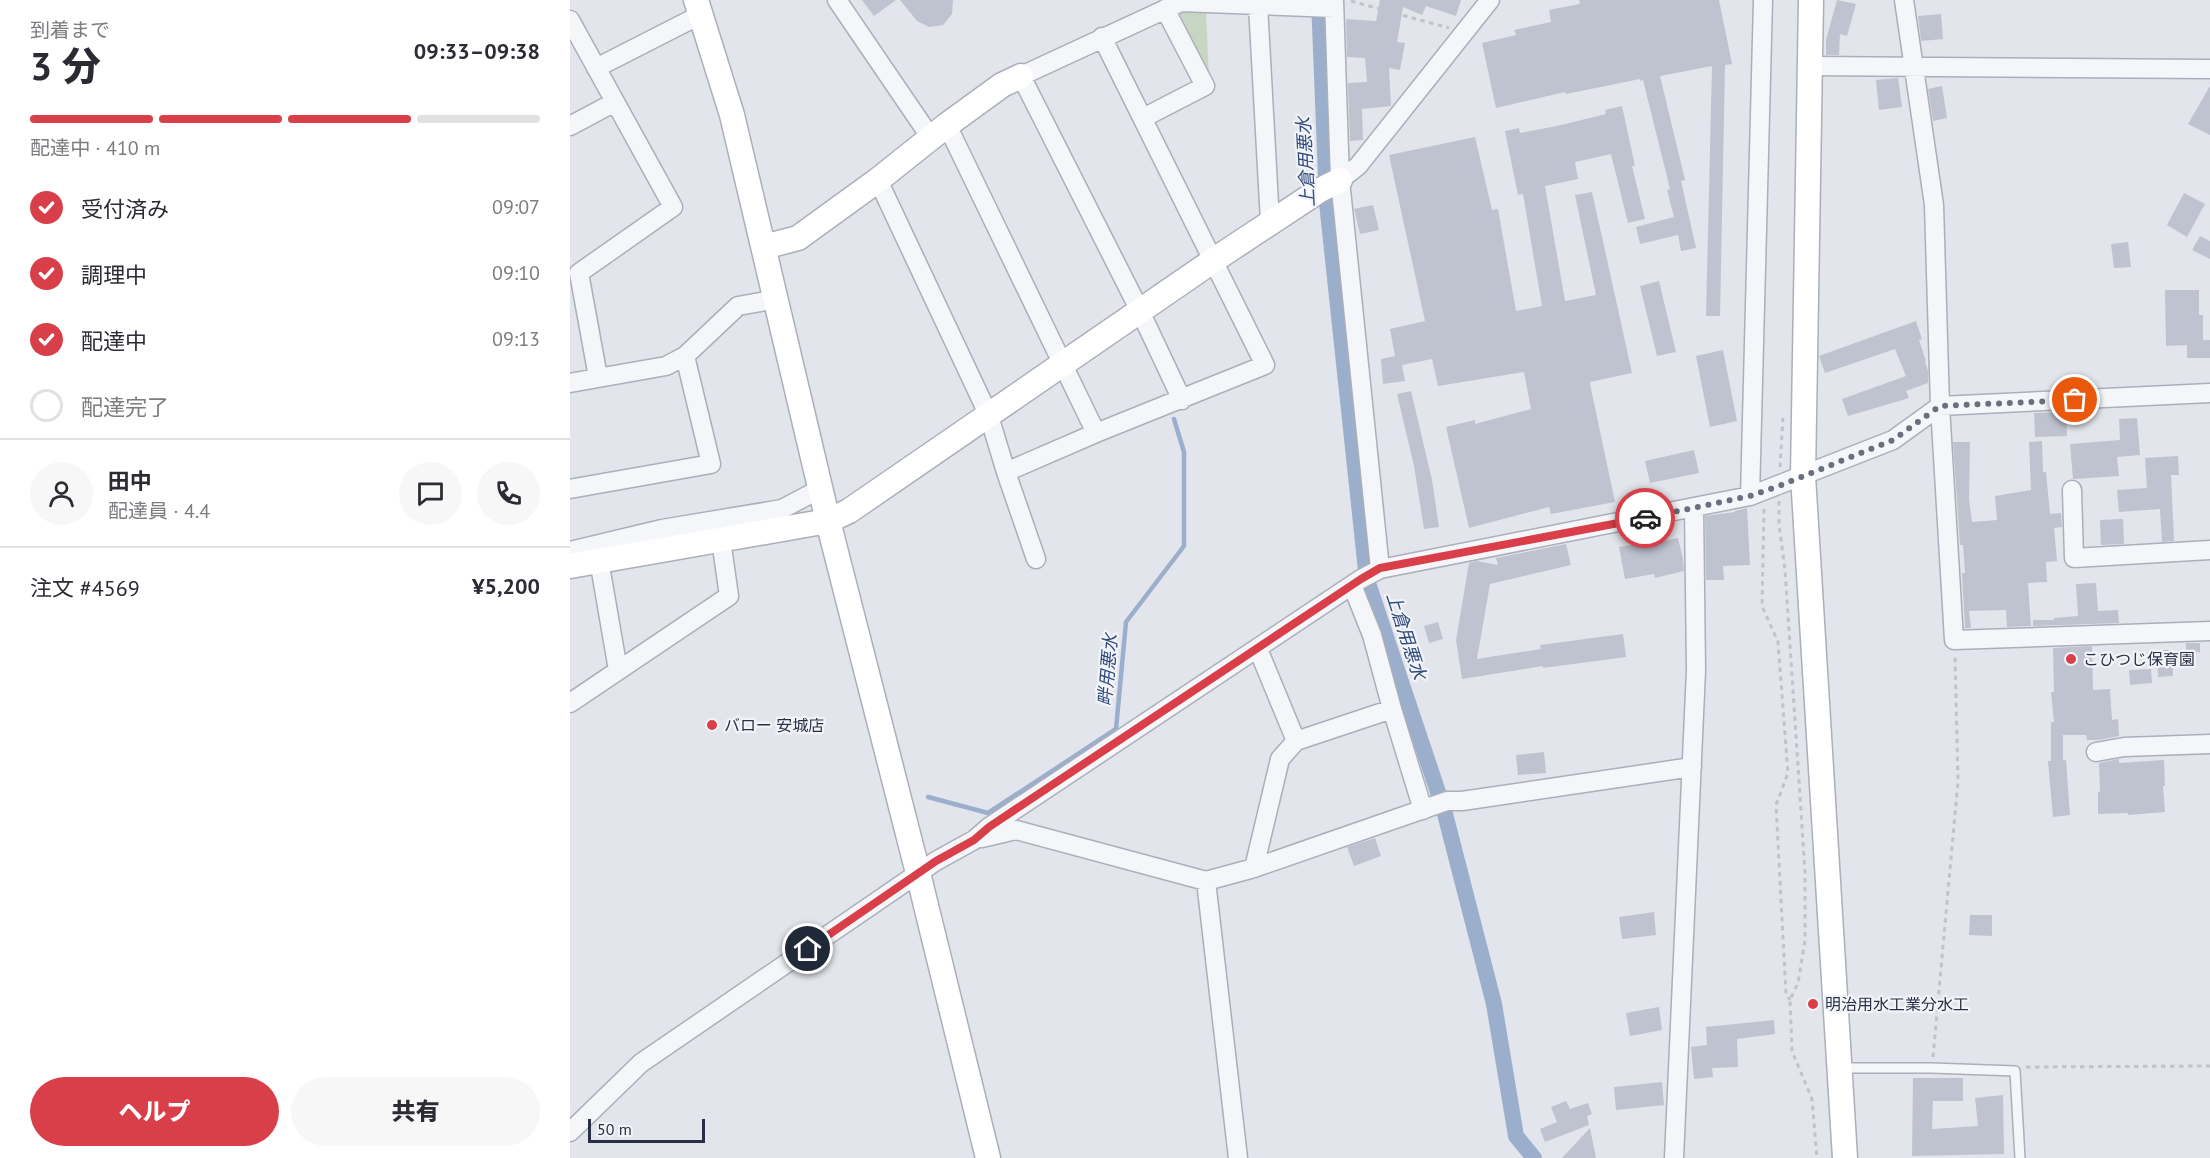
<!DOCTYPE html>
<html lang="ja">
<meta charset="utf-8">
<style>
body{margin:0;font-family:"PT Sans","Noto Sans JP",sans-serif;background:#f7f7f7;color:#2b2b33;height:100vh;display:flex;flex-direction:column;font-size:22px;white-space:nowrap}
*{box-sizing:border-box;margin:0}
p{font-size:20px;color:#7c7c81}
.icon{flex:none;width:33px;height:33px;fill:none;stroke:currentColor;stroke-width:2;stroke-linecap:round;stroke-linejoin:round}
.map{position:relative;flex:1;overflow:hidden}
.panel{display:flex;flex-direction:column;background:#fff;width:570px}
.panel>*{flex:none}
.scale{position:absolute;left:18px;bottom:15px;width:117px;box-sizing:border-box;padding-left:6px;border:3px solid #293045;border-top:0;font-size:16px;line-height:21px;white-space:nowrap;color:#293045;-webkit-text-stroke:4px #f2f4f8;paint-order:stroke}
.pin{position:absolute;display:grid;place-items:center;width:51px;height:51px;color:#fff;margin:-26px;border:3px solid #fff;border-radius:50%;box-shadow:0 2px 6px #0007}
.courier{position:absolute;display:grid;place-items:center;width:60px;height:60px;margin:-30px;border:4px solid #d83f49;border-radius:50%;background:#fff;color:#222;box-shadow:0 2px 8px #0007}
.head em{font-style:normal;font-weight:800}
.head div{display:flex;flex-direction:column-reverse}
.head{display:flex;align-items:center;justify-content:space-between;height:102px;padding:0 30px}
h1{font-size:39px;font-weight:800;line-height:45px}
.bar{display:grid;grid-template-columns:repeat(4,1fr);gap:9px 6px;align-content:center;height:72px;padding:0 30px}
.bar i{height:8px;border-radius:4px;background:#e1e1e2}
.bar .active{background:#d83f49}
.bar p{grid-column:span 4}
.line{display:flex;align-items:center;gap:15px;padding:0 30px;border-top:2px solid #e1e1e2}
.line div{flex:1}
.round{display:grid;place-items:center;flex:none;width:63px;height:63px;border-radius:32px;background:#f7f7f7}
ol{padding:0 30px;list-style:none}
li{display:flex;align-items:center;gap:18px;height:66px}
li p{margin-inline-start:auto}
li .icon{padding:6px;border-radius:50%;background:#d83f49;color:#fff;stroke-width:4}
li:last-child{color:#7c7c81}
li i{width:33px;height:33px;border:3px solid #e1e1e2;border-radius:50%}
.button{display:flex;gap:12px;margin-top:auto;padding:12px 30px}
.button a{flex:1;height:69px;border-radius:36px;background:#d83f49;color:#fff;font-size:24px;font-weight:800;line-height:69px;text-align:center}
.button a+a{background:#f7f7f7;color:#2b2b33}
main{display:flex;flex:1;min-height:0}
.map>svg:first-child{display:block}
.green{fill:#c6d6c2}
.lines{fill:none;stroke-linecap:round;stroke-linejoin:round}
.stream{stroke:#9bafcd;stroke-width:4.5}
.canal{stroke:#9bafcd;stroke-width:16}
.building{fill:#bfc3cf}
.lane-casing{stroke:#aaafb9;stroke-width:12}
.street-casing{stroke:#aaafb9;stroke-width:21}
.secondary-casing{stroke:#aaafb9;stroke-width:27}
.path{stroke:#c0c3ca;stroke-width:3;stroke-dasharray:4.5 4.5;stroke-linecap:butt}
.lane{stroke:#f5f6f9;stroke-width:9}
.street{stroke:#f5f6f9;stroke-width:18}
.secondary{stroke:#fff;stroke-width:24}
.done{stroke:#6a6f7f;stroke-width:6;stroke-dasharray:0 10.8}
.route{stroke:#d83f49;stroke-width:8}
.poi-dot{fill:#d83f49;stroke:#f2f4f8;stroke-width:2}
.labels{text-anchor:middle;stroke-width:4.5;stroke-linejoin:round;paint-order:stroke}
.poi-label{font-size:16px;fill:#293045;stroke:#f2f4f8;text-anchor:start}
.water-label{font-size:18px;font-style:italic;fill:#304b7c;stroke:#f2f4f8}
</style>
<main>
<section class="panel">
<div class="head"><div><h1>3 分</h1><p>到着まで</p></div><em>09:33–09:38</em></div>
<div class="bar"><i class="active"></i><i class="active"></i><i class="active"></i><i></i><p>配達中 · 410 m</p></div>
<ol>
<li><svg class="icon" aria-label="check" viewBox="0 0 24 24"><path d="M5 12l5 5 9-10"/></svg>受付済み<p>09:07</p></li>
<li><svg class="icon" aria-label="check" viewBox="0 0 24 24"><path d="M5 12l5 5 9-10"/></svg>調理中<p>09:10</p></li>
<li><svg class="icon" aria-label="check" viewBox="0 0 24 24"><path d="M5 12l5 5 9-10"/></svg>配達中<p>09:13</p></li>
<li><i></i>配達完了</li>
</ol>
<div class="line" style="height:108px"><a class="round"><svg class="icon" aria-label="person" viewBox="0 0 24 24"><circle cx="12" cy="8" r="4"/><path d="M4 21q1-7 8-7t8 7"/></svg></a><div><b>田中</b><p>配達員 · 4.4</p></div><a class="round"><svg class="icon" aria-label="chat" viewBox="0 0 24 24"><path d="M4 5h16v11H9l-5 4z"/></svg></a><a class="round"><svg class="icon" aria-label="phone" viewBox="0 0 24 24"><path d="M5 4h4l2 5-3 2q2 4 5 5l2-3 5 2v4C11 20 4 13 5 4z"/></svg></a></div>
<div class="line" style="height:78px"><div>注文 #4569</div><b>¥5,200</b></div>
<div class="button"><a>ヘルプ</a><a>共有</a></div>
</section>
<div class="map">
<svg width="1640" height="1158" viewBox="0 0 1640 1158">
<rect width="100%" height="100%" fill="#e2e5eb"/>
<!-- green -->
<path class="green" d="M608,11L636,12L639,79L601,14Z"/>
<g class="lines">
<!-- stream -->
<path class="stream" d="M358,797L418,813L546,729L556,622L614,546V452L604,419"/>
<!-- canal -->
<path class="canal" d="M749,0L757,203L797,580L874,810L924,1004L946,1136L964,1158"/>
</g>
<!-- building -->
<path class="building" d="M292,0H326L304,16Z
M330,0H383L382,14L373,25L359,27L347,21Z
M810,0H891L886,16L856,6L852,15L833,7L827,42L835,43L830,70L819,68L821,106L792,109L793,140L780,141L778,83L797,82L795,58L777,57L776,19L806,21Z
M1009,0H1149L1162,64L1155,65L1150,316H1136L1142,66L1090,76L1115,180L1111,181L1126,248L1111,251L1108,235L1070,244L1066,227L1104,217L1097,190L1100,189L1073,80L1070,81V79L996,94L995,92L926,108L912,43L946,35L944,30L981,22L979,10L1010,4Z
M1267,0L1286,4L1277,36L1270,34L1269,55H1256V40Z
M1371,14L1373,39L1351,41L1348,16Z
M1328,78L1332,107L1309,110L1306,80Z
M1372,86L1377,118L1363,121L1358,89Z
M1640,86V135L1618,124Z
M1052,106L1065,166H1062L1075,219L1058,223L1041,154L1005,162L1008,179L975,186L995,301L1026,295L1005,195L1022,192L1044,291L1062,373L1020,382V384L1045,502L981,514L979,507L899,528L876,427L905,420V424L961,409L954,372L868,386L862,359L832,365L835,381L813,384L811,359L825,356L820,329L855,321L819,155L905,137L922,210L928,209L946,311L972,306L953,194L948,195L935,131L949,128L950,133L987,126L1036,114L1035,110Z
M1614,193L1635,204L1617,237L1597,225Z
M803,205L809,230L790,234L784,209Z
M1630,236L1640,241V259L1622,250Z
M1558,242L1561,267L1544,268L1541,244Z
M1089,281L1106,352L1087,356L1070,286Z
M1595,290H1629V315H1633V340H1640V358H1617V345L1596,346Z
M1346,321L1352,339L1349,340L1356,361L1355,362L1358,371V383L1336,391L1339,398L1278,416L1272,399L1336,376L1325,349L1255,373L1249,356Z
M1153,350L1167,421L1140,427L1126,356Z
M841,391L862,480L869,527L854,529L844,466L827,394Z
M1496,412L1497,436L1465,437L1464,413Z
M1567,418L1570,455L1547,457L1549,476L1503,479L1500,444L1550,440L1549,419Z
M1472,441L1473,472H1476L1480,514L1491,513L1492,527L1484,528L1487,561L1476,562L1477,582L1458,583L1461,626L1437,627L1436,610L1399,611L1401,628H1395L1392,573H1395L1393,545H1390L1383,442H1400L1399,499L1402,522L1427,520L1425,496L1461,490L1459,442Z
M1124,450L1129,473L1080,483L1075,461Z
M1608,456L1609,475H1601L1604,541L1592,542L1590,509L1549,512L1547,490L1577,488L1575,458Z
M1177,508L1180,565L1153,566L1154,580H1136L1135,516L1165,512V511Z
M1553,519L1554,544L1531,545L1530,520Z
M1108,538L1113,559L1114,571L1085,578L1084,574L1055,579L1049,547L1074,543L1075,546Z
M996,544L1001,565L920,584L907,659L971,649L970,645L1053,634L1056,657L973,668V666L892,679L886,640L899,563L907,561L928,565L926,558Z
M1526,583L1528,611L1548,610L1549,623L1463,626V620H1484V618L1508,616L1506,584Z
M868,622L873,639L859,643L854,626Z
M1616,643H1630V652L1616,653Z
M1522,646L1523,690L1540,689L1542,720L1548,719L1549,736L1528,740H1517L1516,735H1493V760H1496L1500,815L1483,817L1478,761H1481V722H1484L1481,692H1484L1483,648Z
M1587,650H1603V676L1588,677Z
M1581,669L1582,683L1560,685L1559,670Z
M974,752L976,773L948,775L946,755Z
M1549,759V763L1594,760L1595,786H1593L1595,812L1558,815V813L1528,814V792H1530L1529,763Z
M805,838L811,856L784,866L777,847Z
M1084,912L1086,935L1052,939L1049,917Z
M1400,915H1422V936L1399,935Z
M1089,1007L1092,1030L1060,1036L1056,1013Z
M1204,1020L1205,1034L1167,1039L1168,1067L1142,1068L1143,1077L1124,1079L1121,1047L1137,1045L1136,1027Z
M1343,1078H1393V1101H1363L1362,1129L1408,1126L1405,1098L1433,1095L1434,1154L1342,1156Z
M1092,1082L1094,1105L1046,1110L1044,1087Z
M996,1101L1000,1109L1018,1103L1022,1114L1017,1116L1019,1125L975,1142L970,1129L987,1122L981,1107Z
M1020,1128L1026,1158H992Z"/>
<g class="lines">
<defs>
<path id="lane" d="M1271,1068H1362L1445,1071L1450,1158"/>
<path id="street" d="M267,0L361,138
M764,0L770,180L810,569
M1334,0L1364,205L1370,406L1384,640L1640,631
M688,5L700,222
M0,20L103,207L9,273L28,377
M1239,66L1640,69
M26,68L130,15
M573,118L635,86L595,9
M377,125L526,433
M0,126L45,102
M308,180L419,416L436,472L526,433L695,365L532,37
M770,180L788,166L920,0
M0,383L96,366L115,356L168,306L207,299
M612,400L570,311L451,76L611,2L764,8
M436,472L466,559
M0,489L141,464L115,356
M1502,490L1504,558L1640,550
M1180,496L1193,0
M0,551L92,529L212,509L250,489
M29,560L48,670
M782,585L802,635L822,709L853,810
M0,703L159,596L151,540
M726,741L822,709
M1526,752L1554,747L1640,744
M412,838L446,830L636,881L684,868L877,801H892L1122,767
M684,868L710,759L726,741L688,649
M636,881L668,1158
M0,1132L71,1063L366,861L404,840L419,827L791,579L810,569L1180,496L1323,440L1370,406L1640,393
M1104,1158L1126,670L1124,508"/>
<path id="secondary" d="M126,0L162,115L258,521L348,873L418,1158
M1241,0L1233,476L1275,1158
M194,247L228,238L308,180L377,125L432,85L451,76
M0,566L258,521L279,511L644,260L750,190L770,180"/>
</defs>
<!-- lane casing -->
<use href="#lane" class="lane-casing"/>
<!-- street casing -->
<use href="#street" class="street-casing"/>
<!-- secondary casing -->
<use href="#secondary" class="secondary-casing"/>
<!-- path -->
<path class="path" d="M781,1L879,28
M1210,467L1213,417
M1209,501V524L1215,570L1235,872V940L1228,983L1220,1000L1222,1051L1242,1099L1247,1158
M1194,509L1192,606L1208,642L1218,773L1206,805L1216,994L1220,1000
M1363,1057L1388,781L1385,657
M1456,1067L1640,1066"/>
<!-- lane -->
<use href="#lane" class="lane"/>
<!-- street -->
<use href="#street" class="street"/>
<!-- secondary -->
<use href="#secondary" class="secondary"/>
</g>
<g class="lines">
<!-- done -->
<path class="done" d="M1075,518L1180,496L1209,486L1323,440L1370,406L1505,400"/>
<!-- route -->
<path class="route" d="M238,949L366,861L404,840L419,827L791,579L810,568L1075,518"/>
</g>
<!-- markers -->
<g class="poi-dot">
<circle cx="1501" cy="659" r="6"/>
<circle cx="142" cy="725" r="6"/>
<circle cx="1243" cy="1004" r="6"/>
</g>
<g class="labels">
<!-- poi labels -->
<g class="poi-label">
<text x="1513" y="665">こひつじ保育園</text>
<text x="154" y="731">バロー 安城店</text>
<text x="1255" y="1010">明治用水工業分水工</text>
</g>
<!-- water labels -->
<g class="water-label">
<text transform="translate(736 162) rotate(-93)" y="6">上倉用悪水</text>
<text transform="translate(836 636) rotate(72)" y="6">上倉用悪水</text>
<text transform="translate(538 670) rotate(-85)" y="6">畔用悪水</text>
</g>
</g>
</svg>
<div class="scale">50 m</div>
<div class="pin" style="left:1505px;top:400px;background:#ea580c"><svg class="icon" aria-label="bag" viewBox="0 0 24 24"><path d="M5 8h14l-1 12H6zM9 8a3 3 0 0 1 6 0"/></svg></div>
<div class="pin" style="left:238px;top:949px;background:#1f2937"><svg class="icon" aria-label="home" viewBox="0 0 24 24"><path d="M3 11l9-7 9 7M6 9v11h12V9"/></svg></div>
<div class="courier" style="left:1075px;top:518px"><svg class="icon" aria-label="car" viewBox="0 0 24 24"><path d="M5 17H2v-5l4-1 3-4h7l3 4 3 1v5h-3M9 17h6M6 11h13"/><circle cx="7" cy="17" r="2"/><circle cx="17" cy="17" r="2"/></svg></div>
</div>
</main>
